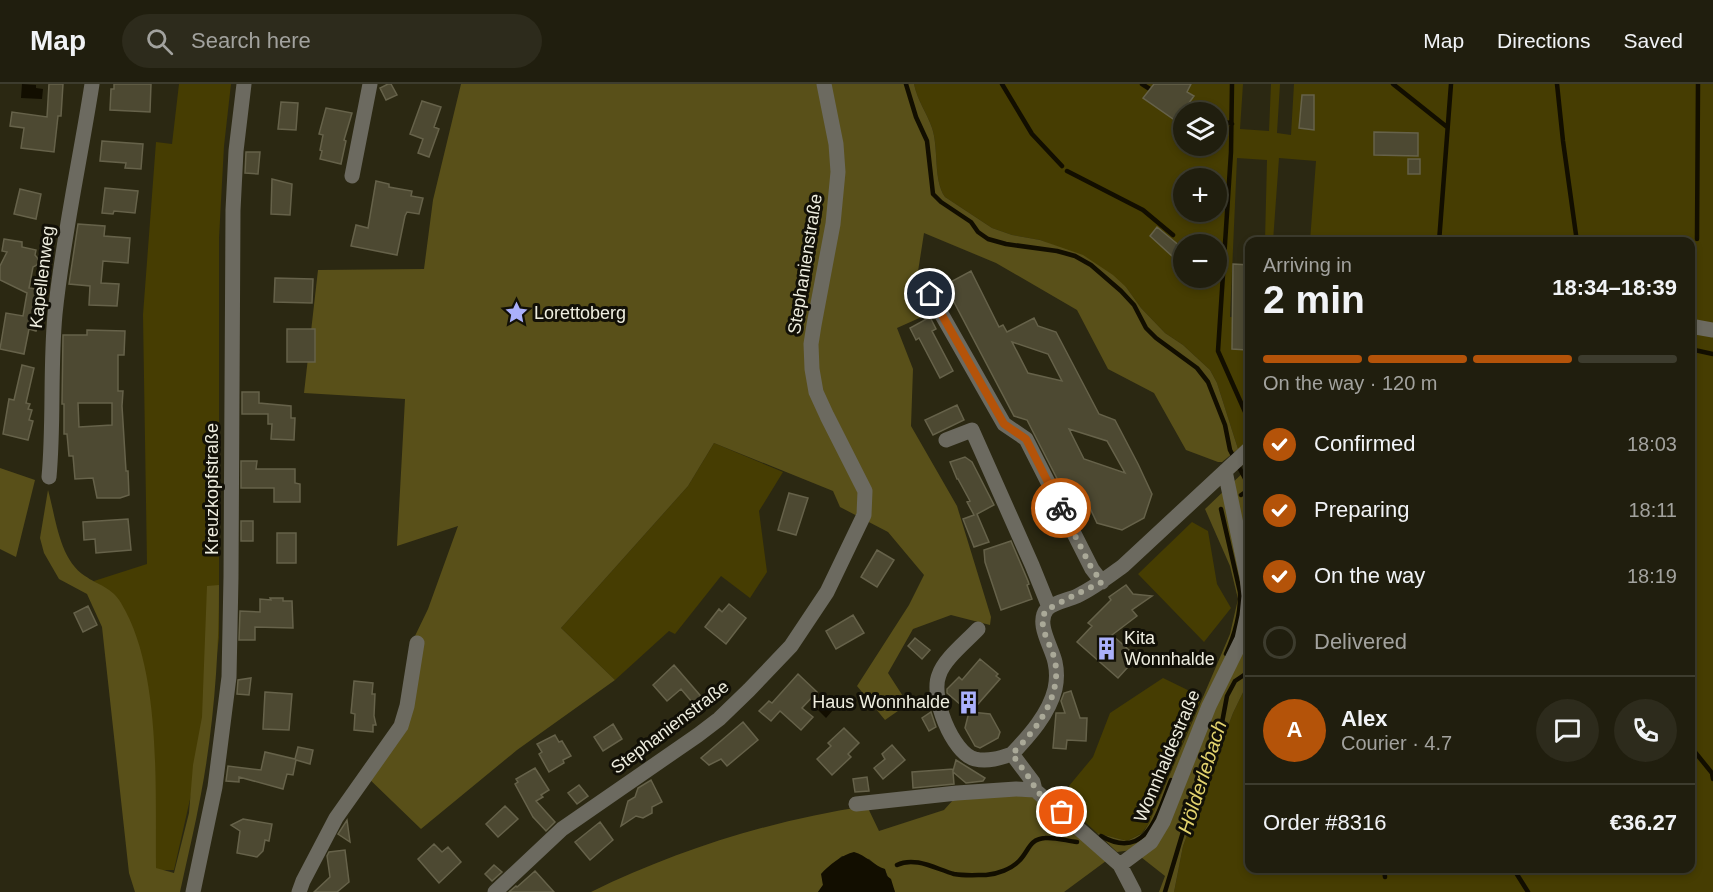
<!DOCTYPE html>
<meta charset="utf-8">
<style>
body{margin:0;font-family:Arial,sans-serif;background:#2d2b1c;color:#f1f3f6;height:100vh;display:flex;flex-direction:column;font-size:22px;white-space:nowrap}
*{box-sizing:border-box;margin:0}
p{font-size:20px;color:#a2a29e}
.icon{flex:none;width:33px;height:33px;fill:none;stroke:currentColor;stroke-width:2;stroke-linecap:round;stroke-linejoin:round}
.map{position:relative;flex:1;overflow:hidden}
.sheet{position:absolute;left:1245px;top:153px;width:450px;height:636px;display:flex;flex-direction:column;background:#201e0e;border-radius:12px;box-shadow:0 3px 9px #0003,0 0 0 2px #3d3c2e}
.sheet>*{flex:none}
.tools{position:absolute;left:1173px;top:18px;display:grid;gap:12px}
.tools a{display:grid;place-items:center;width:54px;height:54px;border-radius:50%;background:#201e0e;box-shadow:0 3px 9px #0003,0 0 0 2px #3d3c2e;font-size:30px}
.pin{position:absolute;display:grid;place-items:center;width:51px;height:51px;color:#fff;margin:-26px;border:3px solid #fff;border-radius:50%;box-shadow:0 2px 6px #0007}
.courier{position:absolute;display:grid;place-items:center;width:60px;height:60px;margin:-30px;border:4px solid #b45309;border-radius:50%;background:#fff;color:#222;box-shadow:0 2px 8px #0007}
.overview em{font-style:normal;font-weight:700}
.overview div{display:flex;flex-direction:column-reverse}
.overview{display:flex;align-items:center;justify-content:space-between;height:102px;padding:0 18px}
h1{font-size:39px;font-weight:700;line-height:45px}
.bar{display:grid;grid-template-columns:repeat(4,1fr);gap:9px 6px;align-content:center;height:72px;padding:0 18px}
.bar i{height:8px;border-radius:4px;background:#3d3c2e}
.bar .current{background:#b45309}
.bar p{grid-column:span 4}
.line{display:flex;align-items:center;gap:15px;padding:0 18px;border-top:2px solid #3d3c2e}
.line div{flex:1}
.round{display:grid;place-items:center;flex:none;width:63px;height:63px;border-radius:32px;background:#2d2b1c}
ol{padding:0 18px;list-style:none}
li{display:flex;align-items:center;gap:18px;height:66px}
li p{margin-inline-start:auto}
li .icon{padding:6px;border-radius:50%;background:#b45309;color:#fff;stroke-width:4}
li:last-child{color:#a2a29e}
li i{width:33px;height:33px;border:3px solid #3d3c2e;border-radius:50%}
header{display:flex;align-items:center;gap:36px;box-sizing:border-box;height:84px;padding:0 30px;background:#201e0e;border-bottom:2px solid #3d3c2e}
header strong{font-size:28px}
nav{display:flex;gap:33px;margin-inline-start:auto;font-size:21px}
.search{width:420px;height:54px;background:#2d2b1c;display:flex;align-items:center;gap:15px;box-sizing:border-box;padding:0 21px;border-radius:33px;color:#a2a29e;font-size:22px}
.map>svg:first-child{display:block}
.green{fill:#463d02;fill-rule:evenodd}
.forest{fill:#595019}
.water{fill:#120e00}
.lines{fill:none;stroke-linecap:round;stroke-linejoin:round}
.stream{stroke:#120e00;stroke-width:4.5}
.building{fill:#4d4932;stroke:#66624a;stroke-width:1.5;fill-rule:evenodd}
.minor{stroke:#6c6a60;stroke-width:15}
.done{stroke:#aaa998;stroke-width:6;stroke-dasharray:0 10.8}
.route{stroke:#b45309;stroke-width:8}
.labels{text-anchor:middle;stroke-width:6;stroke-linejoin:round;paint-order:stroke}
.street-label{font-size:18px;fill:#efeee0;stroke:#121007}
.poi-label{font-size:18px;fill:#efeee0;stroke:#121007;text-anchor:start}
.water-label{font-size:20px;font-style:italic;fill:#e3d36e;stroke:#121007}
</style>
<header>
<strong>Map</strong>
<div class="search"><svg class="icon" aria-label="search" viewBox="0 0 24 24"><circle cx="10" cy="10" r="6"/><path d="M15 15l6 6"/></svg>Search here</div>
<nav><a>Map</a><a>Directions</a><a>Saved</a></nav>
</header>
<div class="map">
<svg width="1713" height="808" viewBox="0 0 1713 808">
<rect width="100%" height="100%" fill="#2b2812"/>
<!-- green -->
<path class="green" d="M179,0H231L224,62L219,154V554L208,636L174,786H152L94,497L147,480L143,231L156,58L172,60Z
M914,0H1243L1240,45L1269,47L1271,0H1280L1277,49L1291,51L1294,0H1713V808H1174L1183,762L1233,629L1249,596L1250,784H1690V158L1310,157L1316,77L1279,74L1273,157H1265L1267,76L1237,74L1230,233L1249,234V379L1238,365L1217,299L1210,286L1183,261L1165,249L1141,224L1126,203L1058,163L1040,156L1012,151L992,144L945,113C933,96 939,65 932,44C927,29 917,16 914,0ZM1184,28H1216V62H1184ZM1184,94H1216V128H1184ZM1184,160H1216V194H1184Z
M714,359L783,388L759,427L767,488L750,514L721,492L675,550L669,547L615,596L561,544L688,402Z
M1192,438L1208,447L1217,500L1231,524L1204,558L1138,490Z
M1163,594L1202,613L1149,739L1142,749L1127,757L1097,749L1059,714L1093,673L1110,629Z"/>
<!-- forest -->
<path class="forest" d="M461,0H914C917,16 927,29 932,44C939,65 933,96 945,113L992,144L1012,151L1040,156L1083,171L1113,191L1126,203L1141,224L1165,249L1183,261L1210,286L1217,299L1238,365L1222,378H1218L1186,366L1154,309L1108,285L1077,226L996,179L924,149L915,207L926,231L897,244L913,285L911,342L957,422L991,533L990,541L951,531L913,545L888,589L908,620L885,636L857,602L909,521L924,491L888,448L840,423L833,407L714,359L688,402L561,544L615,596L517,666L421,745L363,689L398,642L414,554L428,525L458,442L397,462L405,315L304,309L318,186L424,185L433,116Z
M1249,383V596L1233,629L1183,762L1174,808H1159L1165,792L1132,766L1117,768L1097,749L1127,757L1143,749L1149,739L1230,550L1238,515L1230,482L1205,425Z
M0,384L35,396L16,473L0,465Z
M48,406C56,434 59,475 85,492C98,501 113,504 121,519C162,586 155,707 156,784L174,789L189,729L193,681L202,633L207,502L219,501C219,570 214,641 201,710C195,743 187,775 180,808H135L129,789L102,543L87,510L59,495L44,469L40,454Z
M998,710L1042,714L1106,777L1064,808H895L885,786L881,785L869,775L842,772L822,790L823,801L818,808H591C677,766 772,736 867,722L879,747L944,726L953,716Z"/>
<!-- water -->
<path class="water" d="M22,0L36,1V4L43,5L42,15L21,14Z
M832,611L840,618L826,634L818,626Z
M854,768C866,771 874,782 885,785L887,792L891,795L895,808H818L823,801L821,790C828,782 843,770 854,768Z"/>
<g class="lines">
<!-- stream -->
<path class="stream" d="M906,0L916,33L927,57L933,110L941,118L971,138L978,148L988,155L1006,160L1057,167L1075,172L1091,181L1121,207L1134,221L1146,244L1156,254L1197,284L1208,298L1225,341L1230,366L1250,404
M1002,0L1032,50L1062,82
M1142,0L1153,7
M1232,0L1231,68L1218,267L1250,339
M1393,0L1447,43
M1557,0L1563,57L1577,158
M1182,22L1199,28
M1216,35L1232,40
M1067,87L1143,126L1173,151
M1697,155L1698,0
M1439,158L1451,0
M1183,159L1184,160
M1690,265L1713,270
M1241,411L1250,405
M1221,425L1240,508C1241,531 1235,550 1226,570
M1690,662L1712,689L1713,695
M1101,752C1147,778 1158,729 1171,696
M897,781C915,772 936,785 954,790C964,792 976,791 986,791C998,790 1011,785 1019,777C1029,767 1029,755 1045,754C1056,753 1067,757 1077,758
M1384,784L1385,793
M1513,784L1528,808
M1165,808L1195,708L1221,644L1227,612L1235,597L1250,587"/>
</g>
<!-- building -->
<path class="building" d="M49,0H63L61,32H58L54,68L21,64L24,44L10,42L12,28L47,33Z
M114,0H151L150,28L110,26L111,5H114Z
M388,0H391L397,11L386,16L380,4Z
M1154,0H1191L1187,8L1194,12L1176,37L1143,14Z
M1302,11H1314V46L1299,44Z
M422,17L441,23L434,43L439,45L429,73L418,69L423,55L410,50Z
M281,18L298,19L296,46L278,45Z
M326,24L352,29L344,56L346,57L341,80L320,75L322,67L320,66L323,51L319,50Z
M1374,48L1418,49V72L1374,71Z
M102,57L143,60L141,85L125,84L126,79L100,77Z
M246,68H260L258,90L245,89Z
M1408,75H1420V90H1408Z
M272,95L292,100L290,131L271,130Z
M376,97L389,100V103L412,107L411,112L423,114L419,130L407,128L405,132L397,171L351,162L356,141L368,144Z
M105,104L138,107L135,129L114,127L113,130L102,129Z
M20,105L41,110L36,135L14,130Z
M78,140L105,142L104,152L130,154L128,179L103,177L101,199L119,200L117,222L89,221L90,202L69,200Z
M1157,143L1181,163L1173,173L1150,152Z
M4,155L22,158V163L36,166L35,171L39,176L37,181L33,183L29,204L42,206L37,234L39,235L36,247L29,245L24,270L0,265L6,229L23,232L27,209L0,196V182L7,168L2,167Z
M1233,180L1250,181L1247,266L1232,265Z
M971,187L999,243L1003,241L1007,248L1034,234L1038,242L1056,248L1099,330L1115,336L1138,380L1152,410L1144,434L1122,446L1097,439L1088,420L1067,414L1027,336L1014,332L945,201ZM1012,258L1048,270L1062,297L1028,289ZM1069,345L1107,357L1125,389L1084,375Z
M275,194L313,195L312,219L274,218Z
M930,233L936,245L932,247L953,287L940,294L919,254L916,256L910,244Z
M287,245H315V278H287Z
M87,246L125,247L124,271H118V307H123L122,322L126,387H128L129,411L120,414H97L93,394L75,395L73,372H69L67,350H64V320H62L63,251H87ZM78,319H112V341L79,343Z
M22,281L34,284L26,319L30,320L28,325L32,326L29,336L33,337L28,356L3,350L9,315L14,316Z
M242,308H259V319L291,322V334H295L294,356L271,355L272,340H268V330H242Z
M957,321L964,336L933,351L925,336Z
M965,373L972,378L994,421L977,430L989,458L974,463L963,435L974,431L967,418L970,417L958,395H957L950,378Z
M241,377H257L256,385H295V399L300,400V418H274V404H241Z
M789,409L808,414L796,451L778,446Z
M128,435L131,466L96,469L95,455L84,456L83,438Z
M241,437H253V457H241Z
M277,449H296V479H277Z
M1011,457L1028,497L1029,500L1027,501L1032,515L1001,526L985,478L984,466Z
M877,466L894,476L877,503L861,493Z
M1126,501L1133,510L1152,512L1132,526L1137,532L1112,551L1137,573L1118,594L1077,558L1092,542L1088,539L1111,516L1109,513Z
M270,514H283V517H292L293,544L255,543V556H239L240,527L260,528V515L271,516Z
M729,520L746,534L726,560L705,543L719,525L722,528Z
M88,522L97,541L83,548L74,529Z
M853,531L864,549L836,565L826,547Z
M915,554L930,566L922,575L908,562Z
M980,575L998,590L996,592L1000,595L971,628L990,630L1000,648L998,654L980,664L975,662L965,644L969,628L947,609V605L959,593L962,596Z
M674,581L705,617L697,624L681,605L667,617L653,601Z
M798,590L817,608L802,624L813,633L801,646L780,627L771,637L759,627L769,617L772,619Z
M251,594L249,611L237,610L238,596Z
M354,597L373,599L372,610H375L374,632L376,641H373V648L354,646L355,630L351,629Z
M1071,607L1080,634H1087L1086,657L1067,656L1066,665L1053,664L1056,629H1065L1061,617L1064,609Z
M265,608L292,610L289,646L263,645Z
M931,628L936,643L929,647L922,634Z
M743,638L758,656L727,682L721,675L709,681L701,674Z
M613,640L622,655L603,667L594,653Z
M844,644L859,659L848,670L851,673L832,691L817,675L831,662L828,659Z
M555,651L559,658L562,657L571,672L563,676L564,679L549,688L539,670L542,668L537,660Z
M892,661L905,676L883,695L874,684L885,675L882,670Z
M298,663L313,666L310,680L296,676L293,691L287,690L283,705L239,693V698L226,697L228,682L261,686L265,668L295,675Z
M956,676L985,694L983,697L966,699L953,688L954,700L913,704L912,688L953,685V687Z
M535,684L549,706L541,711L543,713L536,717L555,738L546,747L533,733L515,700L518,698L516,695Z
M867,693L869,707L855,708L853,695Z
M651,696L662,718L652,723V729L643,734L636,732L621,742L628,717L635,713L638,704Z
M579,701L588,712L577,720L568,709Z
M505,722L518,735L498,753L486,740Z
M243,735L272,740L269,757L265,756L263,767L257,773L237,769L240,747L231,741Z
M347,736L350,758L338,750Z
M600,738L613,756L590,776L575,758Z
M434,760L442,768L448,763L461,778L439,799L418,775Z
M345,766L349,798L337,808H314L330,793L327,772L329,768Z
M494,781L502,788L492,797L485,790Z
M535,787L554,808H509L516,802L517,803Z"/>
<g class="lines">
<!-- minor -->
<path class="minor" d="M352,92L370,0
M930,210L1004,340L1026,355L1092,485L1102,498
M1690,242L1713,246
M946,356L972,346L1032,481L1049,523
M49,393C54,339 50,284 55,230C63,152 80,77 92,0
M978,545C967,557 944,575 939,591C930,612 952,669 975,675C988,678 1000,674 1012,670
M1035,706L1033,698L1012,670C1029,652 1049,630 1055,605C1057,596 1057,587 1055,578C1052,563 1035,539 1047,525C1054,518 1068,516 1077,512C1094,504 1108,493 1123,482L1250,364
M856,720L957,709L1016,705L1035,706L1120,781L1134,808
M1120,781L1151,758L1163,738L1209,622L1242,555L1247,532L1249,512L1247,493L1225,387
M193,808L215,703L229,593L231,493L233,126L236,67L244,0
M299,808L303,797L336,734L401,642L407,622L417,559
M495,808L562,745L698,651L719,635L749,606L791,562L827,508L864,431L865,407L827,332L816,308L812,285L811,260L814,241L833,140L838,88L836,60L824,0"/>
</g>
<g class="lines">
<!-- done -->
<path class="done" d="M1061,424L1092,485L1102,498C1094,502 1048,523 1045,528C1037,543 1052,562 1055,577C1062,613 1036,646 1012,670L1033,699L1035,706L1062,728"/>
<!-- route -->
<path class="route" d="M930,210L1004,340L1026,355L1061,424"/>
</g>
<!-- icons -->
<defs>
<symbol id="sight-bare" viewBox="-9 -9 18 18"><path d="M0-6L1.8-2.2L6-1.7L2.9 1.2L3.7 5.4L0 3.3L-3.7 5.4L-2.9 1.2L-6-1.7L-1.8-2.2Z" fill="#aab0fb" stroke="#121007" stroke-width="2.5" paint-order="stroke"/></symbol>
<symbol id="building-bare" viewBox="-9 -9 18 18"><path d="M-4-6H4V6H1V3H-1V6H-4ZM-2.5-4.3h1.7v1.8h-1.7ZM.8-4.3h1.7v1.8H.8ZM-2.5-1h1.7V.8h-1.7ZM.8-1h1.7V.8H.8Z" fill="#aab0fb" stroke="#121007" stroke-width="2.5" paint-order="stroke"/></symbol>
</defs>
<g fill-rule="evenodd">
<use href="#sight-bare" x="500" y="212" width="33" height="33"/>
<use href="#building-bare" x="1090" y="548" width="33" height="33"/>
<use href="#building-bare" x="952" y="602" width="33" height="33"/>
</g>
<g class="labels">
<!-- street labels -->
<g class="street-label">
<text transform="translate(805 180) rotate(-81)" y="6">Stephanienstraße</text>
<text transform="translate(42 193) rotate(-83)" y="6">Kapellenweg</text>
<text transform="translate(212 405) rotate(-90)" y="6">Kreuzkopfstraße</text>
<text transform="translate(670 643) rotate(-37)" y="6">Stephanienstraße</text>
<text transform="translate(1167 672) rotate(-67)" y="6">Wonnhaldestraße</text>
</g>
<!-- poi labels -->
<g class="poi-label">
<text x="534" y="235">Lorettoberg</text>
<text x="1124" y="560">Kita<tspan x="1124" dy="21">Wonnhalde</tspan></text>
<text x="950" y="624" text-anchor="end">Haus Wonnhalde</text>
</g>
<!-- water labels -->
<g class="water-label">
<text transform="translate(1202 693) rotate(-72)" y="7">Hölderlebach</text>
</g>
</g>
</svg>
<div class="tools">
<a><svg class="icon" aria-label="layers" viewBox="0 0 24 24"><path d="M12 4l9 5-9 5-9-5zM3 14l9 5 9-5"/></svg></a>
<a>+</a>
<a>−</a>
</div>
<div class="pin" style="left:1062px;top:728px;background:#ea580c"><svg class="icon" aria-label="bag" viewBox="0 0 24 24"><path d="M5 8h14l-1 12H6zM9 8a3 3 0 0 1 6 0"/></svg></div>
<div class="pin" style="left:930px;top:210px;background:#1f2937"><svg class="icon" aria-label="home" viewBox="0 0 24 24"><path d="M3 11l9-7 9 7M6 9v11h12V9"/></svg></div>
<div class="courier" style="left:1061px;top:424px"><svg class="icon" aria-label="bike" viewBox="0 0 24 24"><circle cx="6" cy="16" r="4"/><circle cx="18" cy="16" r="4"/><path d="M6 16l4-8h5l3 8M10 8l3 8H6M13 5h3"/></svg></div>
<section class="sheet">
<div class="overview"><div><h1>2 min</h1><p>Arriving in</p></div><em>18:34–18:39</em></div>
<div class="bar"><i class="current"></i><i class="current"></i><i class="current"></i><i></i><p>On the way · 120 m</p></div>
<ol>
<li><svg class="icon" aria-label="check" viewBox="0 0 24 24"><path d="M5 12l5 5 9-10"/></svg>Confirmed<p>18:03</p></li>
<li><svg class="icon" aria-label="check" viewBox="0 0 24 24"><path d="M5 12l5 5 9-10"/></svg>Preparing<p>18:11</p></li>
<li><svg class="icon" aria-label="check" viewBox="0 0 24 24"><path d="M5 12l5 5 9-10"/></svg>On the way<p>18:19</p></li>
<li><i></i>Delivered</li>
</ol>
<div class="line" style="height:108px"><b class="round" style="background:#b45309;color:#fff">A</b><div><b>Alex</b><p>Courier · 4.7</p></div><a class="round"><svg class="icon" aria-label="chat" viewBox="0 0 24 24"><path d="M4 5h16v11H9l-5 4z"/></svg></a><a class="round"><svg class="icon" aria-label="phone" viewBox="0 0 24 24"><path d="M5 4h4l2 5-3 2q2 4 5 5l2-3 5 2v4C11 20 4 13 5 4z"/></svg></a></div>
<div class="line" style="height:78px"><div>Order #8316</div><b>€36.27</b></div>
</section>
</div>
